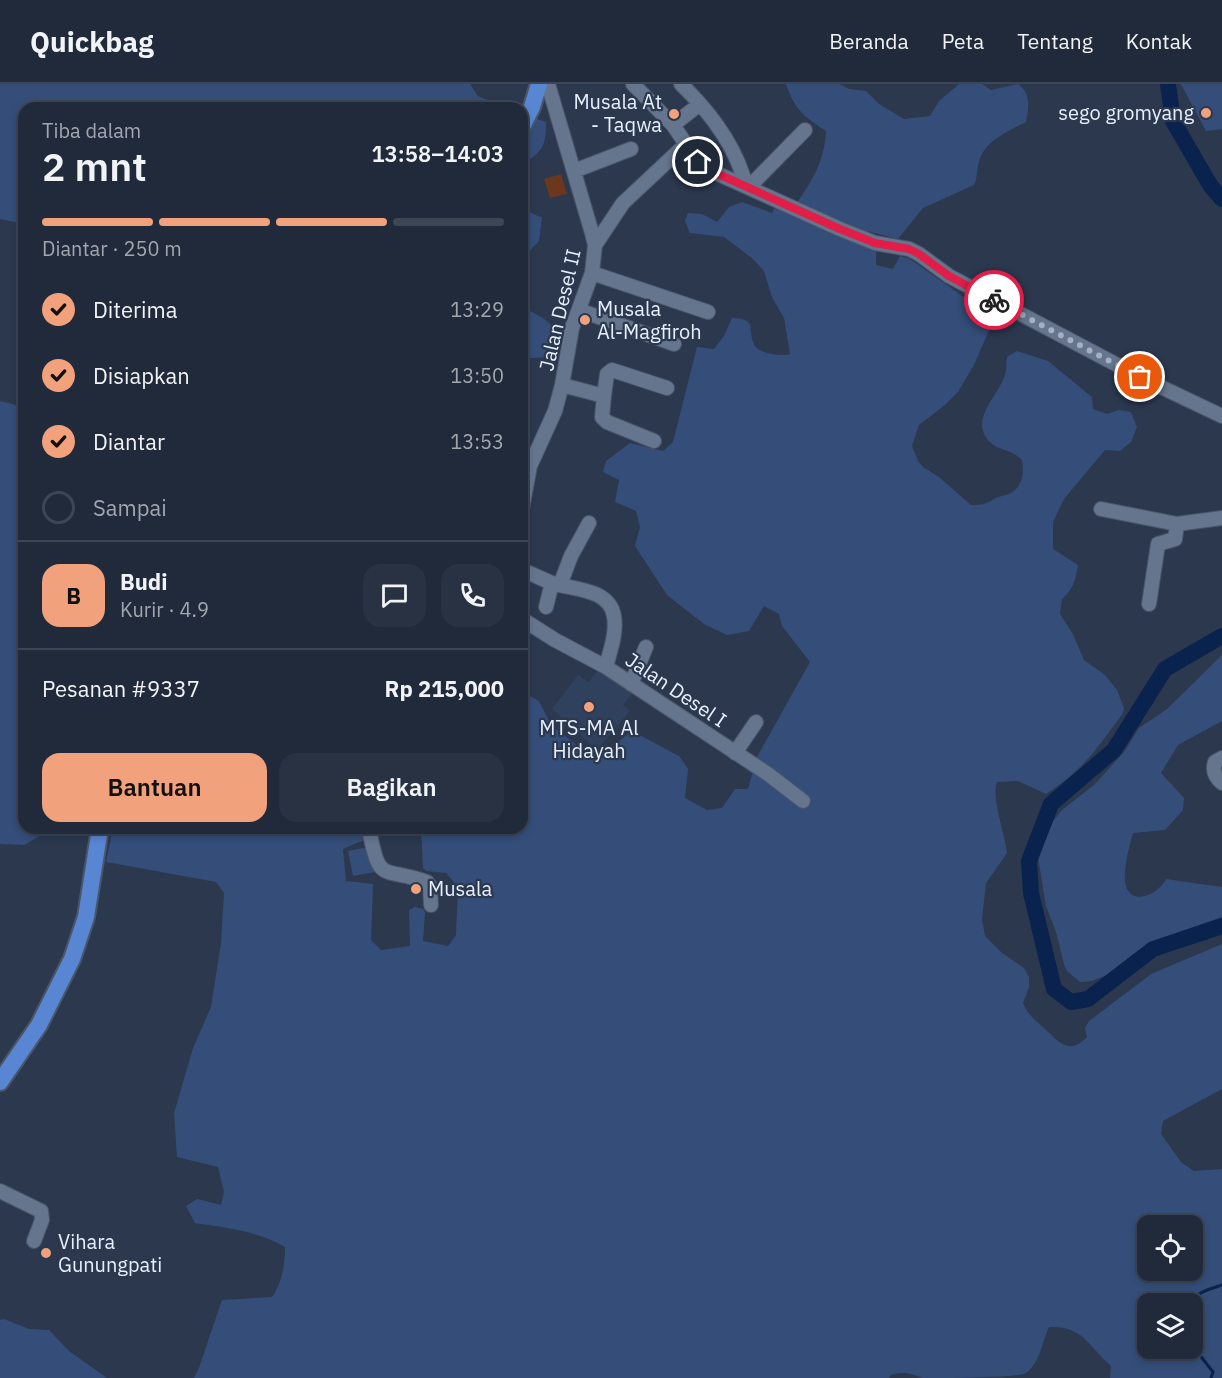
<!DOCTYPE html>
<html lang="id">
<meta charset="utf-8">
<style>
body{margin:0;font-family:"IBM Plex Sans",sans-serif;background:#283242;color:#f1f3f6;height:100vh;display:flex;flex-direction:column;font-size:22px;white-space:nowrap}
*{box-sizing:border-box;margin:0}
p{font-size:20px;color:#a2a7af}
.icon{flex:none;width:33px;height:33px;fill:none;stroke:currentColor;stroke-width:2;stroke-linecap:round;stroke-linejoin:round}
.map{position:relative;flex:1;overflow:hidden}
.panel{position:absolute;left:18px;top:18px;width:510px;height:732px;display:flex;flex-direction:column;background:#202a3a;border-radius:18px;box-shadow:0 3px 9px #0003,0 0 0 2px #3d4654}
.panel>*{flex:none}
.buttons{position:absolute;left:1137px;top:1131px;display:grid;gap:12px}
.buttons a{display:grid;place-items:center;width:66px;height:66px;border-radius:12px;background:#202a3a;box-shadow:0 3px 9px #0003,0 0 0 2px #3d4654;font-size:30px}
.pin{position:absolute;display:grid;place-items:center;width:51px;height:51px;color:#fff;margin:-26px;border:3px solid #fff;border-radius:50%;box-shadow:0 2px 6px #0007}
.courier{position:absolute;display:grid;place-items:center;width:60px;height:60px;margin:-30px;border:4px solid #e11d48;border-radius:50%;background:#fff;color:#222;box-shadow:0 2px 8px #0007}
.overview em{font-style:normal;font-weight:600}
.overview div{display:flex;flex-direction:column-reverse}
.overview{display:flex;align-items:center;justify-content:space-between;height:102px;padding:0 24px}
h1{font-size:39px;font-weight:600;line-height:45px}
.bar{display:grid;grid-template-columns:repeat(4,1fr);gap:9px 6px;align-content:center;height:72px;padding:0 24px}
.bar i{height:8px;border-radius:4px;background:#3d4654}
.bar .selected{background:#f1a17b}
.bar p{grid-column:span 4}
.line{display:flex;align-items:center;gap:15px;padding:0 24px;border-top:2px solid #3d4654}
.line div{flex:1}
.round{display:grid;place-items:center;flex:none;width:63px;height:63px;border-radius:18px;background:#283242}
ol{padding:0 24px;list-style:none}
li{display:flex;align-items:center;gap:18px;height:66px}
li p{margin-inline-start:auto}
li .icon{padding:6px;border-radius:50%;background:#f1a17b;color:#111;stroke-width:4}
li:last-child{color:#a2a7af}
li i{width:33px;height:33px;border:3px solid #3d4654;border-radius:50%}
.cta{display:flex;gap:12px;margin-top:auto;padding:12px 24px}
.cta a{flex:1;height:69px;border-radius:18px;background:#f1a17b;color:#111;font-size:24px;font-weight:600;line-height:69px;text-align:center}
.cta a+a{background:#283242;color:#f1f3f6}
header{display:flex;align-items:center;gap:36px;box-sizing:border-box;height:84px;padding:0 30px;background:#202a3a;border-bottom:2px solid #3d4654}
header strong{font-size:28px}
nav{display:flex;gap:33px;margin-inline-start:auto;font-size:21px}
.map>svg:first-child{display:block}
.built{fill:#30415e}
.green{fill:#344e79;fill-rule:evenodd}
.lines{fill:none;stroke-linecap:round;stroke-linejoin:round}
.stream{stroke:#09234e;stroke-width:3}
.river{stroke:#09234e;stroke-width:16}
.building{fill:#6c371c}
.minor-casing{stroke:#4a5568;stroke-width:16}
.major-casing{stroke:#4a5568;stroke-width:20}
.minor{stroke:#65758e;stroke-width:14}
.major{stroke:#5886d2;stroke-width:16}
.done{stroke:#a5afc0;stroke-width:6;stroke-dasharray:0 10.8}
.route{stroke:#e11d48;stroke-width:8}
.poi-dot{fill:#f1a17b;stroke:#2b384e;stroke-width:2}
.labels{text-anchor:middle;stroke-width:4.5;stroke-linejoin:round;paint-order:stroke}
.poi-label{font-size:20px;fill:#e6effd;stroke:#2b384e;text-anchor:start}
.street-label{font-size:20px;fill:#e6effd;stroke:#2b384e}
</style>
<header>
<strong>Quickbag</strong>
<nav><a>Beranda</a><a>Peta</a><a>Tentang</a><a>Kontak</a></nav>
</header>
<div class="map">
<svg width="1222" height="1294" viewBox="0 0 1222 1294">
<rect width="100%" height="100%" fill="#2b384e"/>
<!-- built -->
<path class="built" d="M601,582L634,607L623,621L630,627L597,666L552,625L578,591L589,598Z"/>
<!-- green -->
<path class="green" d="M0,0H470L478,12L507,24H24V140L0,135Z
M786,0H840L849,5L866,7L879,20L904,35L930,32L939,17L959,0H982L991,6L1018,0C1031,9 1029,24 1026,38C1009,47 984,57 979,78C976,86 978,93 974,101L923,124L898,155L863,146L797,119C814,93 824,78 826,47C803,32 795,26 786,0Z
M1181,0H1222V45L1206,47Z
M522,30L546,38C546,62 543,68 522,80Z
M742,118L772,129L776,121L868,162L876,168V181L893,185L900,172L910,175L975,221L990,244L974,281L958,308L945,321L919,341L912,362L918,377L923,383L939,393L971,421C982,421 986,420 994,415C998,412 1004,412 1009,410C1023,403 1024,390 1022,376C1013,366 999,367 990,358C967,335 1001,311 1006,287C1007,283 1006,278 1007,273L1017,267L1048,277L1092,313L1093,325L1107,330L1119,326L1131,328L1137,343L1131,358L1120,367L1105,366L1064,415L1053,438V465L1078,481C1076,495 1073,506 1062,515L1060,530L1073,550L1084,576L1105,591L1117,606L1124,624L1123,629C1097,665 1084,685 1046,710L1018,697L997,698C991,714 1005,749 1007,769L986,799L982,835L985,852L1002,869L1024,884L1029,893V903L1023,919C1027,930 1035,936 1044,944C1059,958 1069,972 1087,953L1085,944L1089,937L1151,890L1222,860V1005L1163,1037L1161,1050L1181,1078L1194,1087L1222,1085V1294H1110L1111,1282C1087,1261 1084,1242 1049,1243C1042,1258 1040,1279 1026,1289C1018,1294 933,1294 923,1294C911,1290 904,1287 891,1291L889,1294H194L199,1284L222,1216L272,1213C282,1199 285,1180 285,1163C258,1147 227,1144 195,1139L186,1122L197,1115L221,1121L224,1108L218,1083L177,1073L174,1029L193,964L211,923L221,859L224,809L216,798L106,778L113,744H363L364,756L343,765L346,797L373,800L371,856L381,866L410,862L409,826L415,823L423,825L425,828L423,857L448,862L456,851L458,803L446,789L426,787L423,784L421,744H522V608L539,617L551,641L596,676L632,647L679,672L688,685L685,714L707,726L722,724L735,705H748L757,673L810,578L782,542L779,530L764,522L749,547L727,551L704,540L667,511L635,462L640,443L636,427L615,418L619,396L603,388L606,377L630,359L663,367L673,358L697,263L714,265L724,252L732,234C758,235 747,244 754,260C757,269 781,273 790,270L784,234L772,213L764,187L753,175L724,153L690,149L685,137L688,129L702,130L717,138L729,123ZM1148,1142H1192V1186H1148ZM1148,1220H1192V1264H1148Z
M522,125C530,126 534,132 542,133L539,157L522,175Z
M522,223C548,236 562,241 556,273L530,274L528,312H522Z
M0,317L24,323V744H42L41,751L24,761L0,760Z
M1222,571V637L1178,661L1161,689L1184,714L1183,726L1165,746L1133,749C1129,763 1124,782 1125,796C1127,824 1158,812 1166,795L1222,803V833C1202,840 1181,847 1161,855C1134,867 1112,898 1080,898L1067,887L1064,880L1056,848L1046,822L1038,773L1047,745L1062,726L1095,700L1124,668L1139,644L1167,625Z
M369,763L374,788L353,792L348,767Z
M4,1235L29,1245L49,1246L69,1267L107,1294H0V1236Z"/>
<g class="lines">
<!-- stream -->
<path class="stream" d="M1189,1220C1196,1208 1210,1205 1222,1201
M1192,1261L1213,1288L1211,1294"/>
<!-- river -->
<path class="river" d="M1168,0L1173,37L1210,101L1222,115
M1222,552L1165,585L1114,666L1051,720L1029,777L1031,809L1054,905L1071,918L1088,915L1153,865L1222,842"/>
</g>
<!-- building -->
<path class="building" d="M561,90L567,110L550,114L544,95Z"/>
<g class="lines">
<defs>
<path id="minor" d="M633,0L673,41L698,78L716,89L840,145L875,159L909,165L919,170L949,192L1140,293L1222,332
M681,0C710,28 736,62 746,102
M673,41L700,20
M574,87L631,65
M749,103L805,46
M595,161L623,119L685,61
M592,189L708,228
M579,226L674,260
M562,301L604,312L602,333L607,338L654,357
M604,312L607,290L612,286L667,304
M522,425L530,382L555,327L562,301L572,244L592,189L595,161L592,149L548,0
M1101,425L1177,440
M522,486C532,490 542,495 552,499C573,506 609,504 614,532C617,549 610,567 606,583
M560,501L571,472L589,439
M1149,520L1158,460L1175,455L1177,440L1222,434
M546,523L552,499
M522,535L555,556L606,583L768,690L803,717
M631,600L646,563
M735,669L756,638
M1222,674L1215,678C1212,687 1215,693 1222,699
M369,744C379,802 383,782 427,798L430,802L431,821
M0,1107L41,1127L42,1136L34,1157"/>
<path id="major" d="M522,43L532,23L539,0
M0,998L39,941L72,875L86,833L100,744"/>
</defs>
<!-- minor casing -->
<use href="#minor" class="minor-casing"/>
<!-- major casing -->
<use href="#major" class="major-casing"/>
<!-- minor -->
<use href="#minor" class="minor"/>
<!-- major -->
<use href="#major" class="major"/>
</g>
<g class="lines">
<!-- done -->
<path class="done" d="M994,216L1140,293"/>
<!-- route -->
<path class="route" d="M698,78L716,89L840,145L875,159L909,165L919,170L949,192L994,216"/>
</g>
<!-- markers -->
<g class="poi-dot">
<circle cx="1206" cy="29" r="6"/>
<circle cx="674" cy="30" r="6"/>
<circle cx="585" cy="236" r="6"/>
<circle cx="589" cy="623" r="6"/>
<circle cx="416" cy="805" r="6"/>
<circle cx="46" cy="1169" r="6"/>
</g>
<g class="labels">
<!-- poi labels -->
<g class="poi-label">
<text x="662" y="25" text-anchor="end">Musala At<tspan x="662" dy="23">- Taqwa</tspan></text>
<text x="1194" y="36" text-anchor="end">sego gromyang</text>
<text x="597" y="232">Musala<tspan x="597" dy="23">Al-Magfiroh</tspan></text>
<text x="589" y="651" text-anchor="middle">MTS-MA Al<tspan x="589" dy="23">Hidayah</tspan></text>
<text x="428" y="812">Musala</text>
<text x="58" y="1165">Vihara<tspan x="58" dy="23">Gunungpati</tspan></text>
</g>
<!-- street labels -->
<g class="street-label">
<text transform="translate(560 226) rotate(-77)" y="7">Jalan Desel II</text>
<text transform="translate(676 606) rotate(34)" y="7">Jalan Desel I</text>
</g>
</g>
</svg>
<div class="buttons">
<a><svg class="icon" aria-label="locate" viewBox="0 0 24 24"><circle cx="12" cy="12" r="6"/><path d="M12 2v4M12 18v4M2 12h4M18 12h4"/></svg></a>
<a><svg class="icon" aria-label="layers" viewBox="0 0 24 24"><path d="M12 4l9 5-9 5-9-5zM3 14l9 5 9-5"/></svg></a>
</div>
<div class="pin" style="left:1140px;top:293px;background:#ea580c"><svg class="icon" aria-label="bag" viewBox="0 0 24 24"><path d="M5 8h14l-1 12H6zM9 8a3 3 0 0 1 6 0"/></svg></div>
<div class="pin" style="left:698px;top:78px;background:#1f2937"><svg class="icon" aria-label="home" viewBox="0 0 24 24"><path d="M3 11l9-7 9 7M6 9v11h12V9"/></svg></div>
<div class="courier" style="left:994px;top:216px"><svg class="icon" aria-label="bike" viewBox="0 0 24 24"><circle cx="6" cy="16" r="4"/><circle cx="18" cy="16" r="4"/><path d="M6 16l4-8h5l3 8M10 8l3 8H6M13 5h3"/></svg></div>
<section class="panel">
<div class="overview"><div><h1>2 mnt</h1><p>Tiba dalam</p></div><em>13:58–14:03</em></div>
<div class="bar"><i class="selected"></i><i class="selected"></i><i class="selected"></i><i></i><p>Diantar · 250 m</p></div>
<ol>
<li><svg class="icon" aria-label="check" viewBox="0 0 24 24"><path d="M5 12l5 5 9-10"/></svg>Diterima<p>13:29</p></li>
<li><svg class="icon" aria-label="check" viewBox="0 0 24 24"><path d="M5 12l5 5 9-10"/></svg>Disiapkan<p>13:50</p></li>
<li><svg class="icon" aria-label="check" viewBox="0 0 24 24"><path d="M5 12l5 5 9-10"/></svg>Diantar<p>13:53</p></li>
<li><i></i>Sampai</li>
</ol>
<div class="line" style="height:108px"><b class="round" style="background:#f1a17b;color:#111">B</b><div><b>Budi</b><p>Kurir · 4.9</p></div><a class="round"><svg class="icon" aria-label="chat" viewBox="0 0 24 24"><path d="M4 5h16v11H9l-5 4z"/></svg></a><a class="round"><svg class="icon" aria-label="phone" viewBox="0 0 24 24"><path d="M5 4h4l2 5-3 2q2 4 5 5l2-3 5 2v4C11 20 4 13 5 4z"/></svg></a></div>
<div class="line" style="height:78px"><div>Pesanan #9337</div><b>Rp 215,000</b></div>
<div class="cta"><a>Bantuan</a><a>Bagikan</a></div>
</section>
</div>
